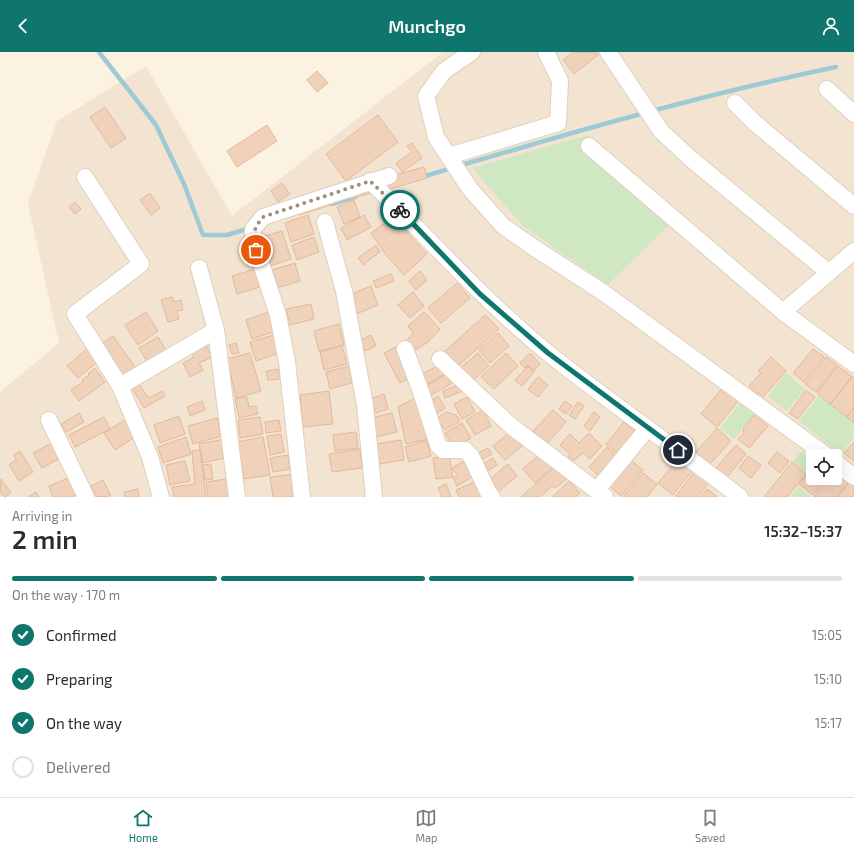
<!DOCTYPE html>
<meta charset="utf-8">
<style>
body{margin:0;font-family:"Exo 2",sans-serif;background:#f7f7f7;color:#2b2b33;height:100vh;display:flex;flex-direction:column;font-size:15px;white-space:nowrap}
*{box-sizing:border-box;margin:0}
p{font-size:13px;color:#7c7c81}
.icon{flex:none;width:22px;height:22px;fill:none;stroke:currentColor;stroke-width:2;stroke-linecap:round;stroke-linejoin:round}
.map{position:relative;height:445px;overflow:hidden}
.drawer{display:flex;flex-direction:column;background:#fff;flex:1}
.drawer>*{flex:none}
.buttons{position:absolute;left:806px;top:397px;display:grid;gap:8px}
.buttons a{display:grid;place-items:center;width:36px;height:36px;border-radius:4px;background:#fff;box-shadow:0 4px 16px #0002;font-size:20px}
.pin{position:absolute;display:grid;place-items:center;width:34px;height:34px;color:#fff;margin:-17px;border:2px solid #fff;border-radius:50%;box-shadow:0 1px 4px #0007}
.courier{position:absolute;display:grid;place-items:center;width:40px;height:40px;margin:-20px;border:3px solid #0f766e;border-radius:50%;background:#fff;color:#222;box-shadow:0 1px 5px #0007}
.summary em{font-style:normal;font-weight:600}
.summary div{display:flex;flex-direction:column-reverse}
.summary{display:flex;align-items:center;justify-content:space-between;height:68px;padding:0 12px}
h1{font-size:26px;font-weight:600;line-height:30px}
.bar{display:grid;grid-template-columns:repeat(4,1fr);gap:6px 4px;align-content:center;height:48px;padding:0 12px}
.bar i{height:5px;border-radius:3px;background:#e1e1e2}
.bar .selected{background:#0f766e}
.bar p{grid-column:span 4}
ol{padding:0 12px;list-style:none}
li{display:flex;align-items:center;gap:12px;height:44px}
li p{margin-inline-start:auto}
li .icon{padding:4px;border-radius:50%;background:#0f766e;color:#fff;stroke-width:4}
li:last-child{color:#7c7c81}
li i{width:22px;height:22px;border:2px solid #e1e1e2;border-radius:50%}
header{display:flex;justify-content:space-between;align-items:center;height:52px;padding:0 12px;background:#0f766e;color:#fff;font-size:18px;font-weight:600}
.menu{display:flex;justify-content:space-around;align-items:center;height:56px;border-top:1px solid #e1e1e2;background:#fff;font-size:11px;color:#7c7c81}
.menu a{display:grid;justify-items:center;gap:2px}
.menu .selected{color:#0f766e}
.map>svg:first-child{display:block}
.residential{fill:#f2e4d0;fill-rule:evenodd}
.green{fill:#cfe8c1}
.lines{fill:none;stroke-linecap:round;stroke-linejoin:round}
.stream{stroke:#9ecad5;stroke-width:4.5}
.building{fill:#f0d1ba;stroke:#e2b99b}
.street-casing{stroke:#dfcfbe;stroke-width:18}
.street{stroke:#fff;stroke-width:16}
.done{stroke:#a18f7e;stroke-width:4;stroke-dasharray:0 7.2}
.route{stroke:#0f766e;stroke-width:5}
</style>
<header><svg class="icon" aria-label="back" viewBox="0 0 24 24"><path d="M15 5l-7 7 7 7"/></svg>Munchgo<svg class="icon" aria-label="person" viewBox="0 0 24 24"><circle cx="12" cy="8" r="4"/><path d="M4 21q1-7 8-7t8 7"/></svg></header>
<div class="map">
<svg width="854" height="445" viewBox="0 0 854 445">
<rect width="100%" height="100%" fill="#fbf2e1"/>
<!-- residential -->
<path class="residential" d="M443,0H854V445H0V340L59,291L28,151L57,69L146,14L232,164ZM813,404H835V426H813Z"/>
<!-- green -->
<path class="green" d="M588,83L679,163L608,233L523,174L472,116Z
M786,321L805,337L787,359L768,344Z
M819,344L854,371V385L841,402L799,369Z
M740,351L754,363L734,387L720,376Z
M802,399L813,407V412L807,420L793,410Z
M798,435L811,445H790Z"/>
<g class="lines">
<!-- stream -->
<path class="stream" d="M99,0L156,73L184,132L203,183H227L250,176
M422,125C559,84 696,44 836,15
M332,152L355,145"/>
</g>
<!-- building -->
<path class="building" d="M574,0H596L598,3L574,22L563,8Z
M317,19L328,31L317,40L307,28Z
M105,55L126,86L111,96L90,65Z
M378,63L398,90L346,129L326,102Z
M267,73L277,89L237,115L227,99Z
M412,91L422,106L402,120L396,111L412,100L407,94Z
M424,115L427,126L390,137L387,125Z
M282,131L290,142L278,150L271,139Z
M372,131L375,140L350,147L347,139Z
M150,141L160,156L151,163L140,148Z
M334,142L337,151L299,163L297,155Z
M354,148L360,165L344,172L337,155Z
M75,150L81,157L75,162L69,155Z
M308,163L314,182L291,190L285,171Z
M364,163L371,175L347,188L341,176Z
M393,165L427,202L404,223L386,203L371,181Z
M282,179L291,207L270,214L261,185Z
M314,185L319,200L297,208L292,193Z
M376,193L380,200L363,213L358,206Z
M295,211L300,229L277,236L272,218Z
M255,217L260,235L237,242L232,224Z
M420,219L427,228L416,238L409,229Z
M391,222L394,229L376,236L373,229Z
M457,231L470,246L441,271L428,256Z
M371,234L378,253L354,263L346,244Z
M413,240L424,254L410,266L398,253Z
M172,245L174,250L181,248L183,258L177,259L179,267L168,270L161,248Z
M311,252L314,267L290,273L286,257Z
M271,259L277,279L252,287L246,268Z
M146,260L158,279L138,293L125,273Z
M424,260L440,277L428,290L411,301L404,292L413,281L408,274Z
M485,263L499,277L456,316L443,301Z
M339,272L344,293L319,299L314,279Z
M498,281L509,294L490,311L479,298Z
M277,282L282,300L256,309L250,290Z
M371,283L376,294L365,299L360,288Z
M113,284L138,319L123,330L98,294Z
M158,285L167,300L148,311L139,296Z
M205,291L212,305L199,311L203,318L190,325L183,311L194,305L191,298Z
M236,291L239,301L232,302L229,293Z
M342,294L347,312L324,318L320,300Z
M396,295L411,325L400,331L384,301Z
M87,297L97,310L78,326L67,314Z
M813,297L824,305L804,330L793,321Z
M250,301L261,339L236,346L227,307Z
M478,301L489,314L470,331L458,318Z
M506,301L518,314L494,337L481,325Z
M530,301L540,312L534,319L528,313L525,316L520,311Z
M771,305L786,319L763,345L759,341L757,342L749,334L761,321L758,319Z
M826,305L837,313L816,340L805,332Z
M439,313L445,323L426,333L420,323Z
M349,314L352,331L330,337L326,320Z
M528,314L534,320L522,334L515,328Z
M838,314L852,325L830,352L817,341Z
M95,316L105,330L79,349L71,338L83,330L82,328L89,323L88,322Z
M279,317L280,327L268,328L266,319Z
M445,322L451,332L429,344L424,335Z
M538,325L548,333L538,345L528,337Z
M852,325L854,326V355L847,365L830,352Z
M138,331L149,346L162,339L165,344L144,356L131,334Z
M460,332L463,339L445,346L443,339Z
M723,335L739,348L717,375L701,362Z
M806,338L815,345L798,367L789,361Z
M329,339L333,372L303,375L300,343Z
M384,342L388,357L376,361L371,347Z
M438,344L445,356L437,361L430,349Z
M247,345L249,355L256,354L258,362L239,366L235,347Z
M417,345L427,387L406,392L398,355Z
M467,345L475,360L462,367L454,352Z
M202,349L205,358L190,364L187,355Z
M565,349L572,354L566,362L559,357Z
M578,350L584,354L575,367L569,363Z
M854,355V371L847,365Z
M483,358L491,374L475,383L466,368Z
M553,358L566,370L547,392L533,379Z
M447,360L456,363L460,369L445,378L437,366Z
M594,360L600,365L590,379L584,374Z
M79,361L84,370L66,380L61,372Z
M392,361L397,380L375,385L371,366Z
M754,363L768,374L749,396L738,387L744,381L743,377Z
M179,364L185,382L160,391L154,373Z
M104,365L110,377L75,395L69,383Z
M260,365L263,382L240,386L238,368Z
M128,366L138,383L115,398L104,381Z
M217,366L222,384L193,392L188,374Z
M279,368L281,379L266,381L265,370Z
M624,370L638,382L621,404L606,392Z
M462,371L471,386L454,396L445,381Z
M717,376L731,389L709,413L695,401Z
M356,380L358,396L335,399L333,383Z
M510,380L522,394L505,408L493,394Z
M589,381L602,394L590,407L583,401L574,408H570L568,406L570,402L560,393L570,382L579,391Z
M281,382L284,400L270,403L267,384Z
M186,385L191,402L163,411L158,395Z
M263,385L270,423L244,427L237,390Z
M224,387L228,405L203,411L199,392Z
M401,388L404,408L379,412L376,392Z
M427,388L431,404L409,410L405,395Z
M54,390L62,405L42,416L33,401Z
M854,390V409L844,401Z
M736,393L746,402L727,425L716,416Z
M607,395L619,406L601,426L589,415Z
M488,396L492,402L481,408L478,401Z
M360,397L362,416L332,420L329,402Z
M200,398L206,445H174L172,435L195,432L192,399Z
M20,399L33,420L19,429L9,413L16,408L14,403Z
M542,400L554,414L535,431L523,417Z
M777,400L789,409L780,421L768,411Z
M288,403L290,417L273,420L270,406Z
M449,404L453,425L436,427L433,406Z
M748,404L761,413L751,426L739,416Z
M493,406L497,413L488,419L483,412Z
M628,406L643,418L621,444L606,431Z
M679,406L693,418L673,443L658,431Z
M468,407L477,422L457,434L453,426L457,423L452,416Z
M185,409L190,429L170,433L166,413Z
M792,410L806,422L787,445H764Z
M211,412L213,427L205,428L203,413Z
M508,412L517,424L497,441L488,429Z
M555,415L566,427L557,435H551L540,445H521Z
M813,415V426H827L813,443L799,432Z
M695,419L709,431L697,445H675Z
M835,419L849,430L837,445H814L829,426H835Z
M643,421L657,432L647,445H623Z
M295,422L299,445H273L270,425Z
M68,426L76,443L71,445H53L49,434Z
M1,427L11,441L5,445L0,440Z
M226,427L229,445H208L206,430Z
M103,428L111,444L97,445L91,434Z
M477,429L483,445H459L456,438Z
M569,429L580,441L576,445H552Z
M849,430L854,434V445H837Z
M446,432L451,445H442L438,436Z
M138,437L139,445H125L124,440Z
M707,437L717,445H700Z
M36,440L39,445H28Z"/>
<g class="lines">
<defs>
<path id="street" d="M472,0L444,19L426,44L436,85L470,137L503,174L533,195L604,241L827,404
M608,0L661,79L691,107L828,220
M827,37L854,62
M735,51L755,71L854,154
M589,94L783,260L854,312
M449,104L558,71L560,29L546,0
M85,125L141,212L75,262L120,334L150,405L161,445
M370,129C429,186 484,249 548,301C610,351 677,396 740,445
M325,170L344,239L365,353L374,445
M199,216L216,278L237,445
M783,260L854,199
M405,297L421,340L438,393L443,398H465L471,404L488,440L492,445
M440,307L511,374L605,445
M120,334L216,278
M49,368L86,445
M835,410L854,425
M597,438L648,376
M302,445L287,310L278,263L253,187V177L263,165L389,124"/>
</defs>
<!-- street casing -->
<use href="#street" class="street-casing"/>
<!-- street -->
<use href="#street" class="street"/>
</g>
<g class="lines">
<!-- done -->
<path class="done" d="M256,198C252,183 253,177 263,165L370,129L400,158"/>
<!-- route -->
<path class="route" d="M400,158L480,242L548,301L678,398"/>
</g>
</svg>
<div class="buttons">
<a><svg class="icon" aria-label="locate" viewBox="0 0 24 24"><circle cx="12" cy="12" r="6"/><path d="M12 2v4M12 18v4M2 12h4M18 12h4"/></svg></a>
</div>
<div class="pin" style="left:256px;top:198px;background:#ea580c"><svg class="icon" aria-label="bag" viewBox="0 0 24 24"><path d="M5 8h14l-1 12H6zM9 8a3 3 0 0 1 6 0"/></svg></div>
<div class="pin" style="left:678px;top:398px;background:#1f2937"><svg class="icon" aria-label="home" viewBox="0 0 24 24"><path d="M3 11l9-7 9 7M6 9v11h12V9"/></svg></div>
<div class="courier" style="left:400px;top:158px"><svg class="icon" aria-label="bike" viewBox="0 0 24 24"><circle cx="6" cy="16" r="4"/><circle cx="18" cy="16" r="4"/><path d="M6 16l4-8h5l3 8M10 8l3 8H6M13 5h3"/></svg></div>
</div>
<section class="drawer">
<div class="summary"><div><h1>2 min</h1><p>Arriving in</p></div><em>15:32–15:37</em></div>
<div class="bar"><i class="selected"></i><i class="selected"></i><i class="selected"></i><i></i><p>On the way · 170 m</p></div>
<ol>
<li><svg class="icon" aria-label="check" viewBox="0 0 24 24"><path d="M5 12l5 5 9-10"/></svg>Confirmed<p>15:05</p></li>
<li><svg class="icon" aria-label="check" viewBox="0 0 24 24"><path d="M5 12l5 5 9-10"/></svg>Preparing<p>15:10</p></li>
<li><svg class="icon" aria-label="check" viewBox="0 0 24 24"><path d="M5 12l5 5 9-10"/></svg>On the way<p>15:17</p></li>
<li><i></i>Delivered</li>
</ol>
</section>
<nav class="menu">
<a class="selected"><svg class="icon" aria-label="home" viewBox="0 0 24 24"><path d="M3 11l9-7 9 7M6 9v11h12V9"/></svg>Home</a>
<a><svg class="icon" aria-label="map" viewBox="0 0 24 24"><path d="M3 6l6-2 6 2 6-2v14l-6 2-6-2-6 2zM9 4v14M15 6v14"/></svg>Map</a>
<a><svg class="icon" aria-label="saved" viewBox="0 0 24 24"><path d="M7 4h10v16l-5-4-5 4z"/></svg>Saved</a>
</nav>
